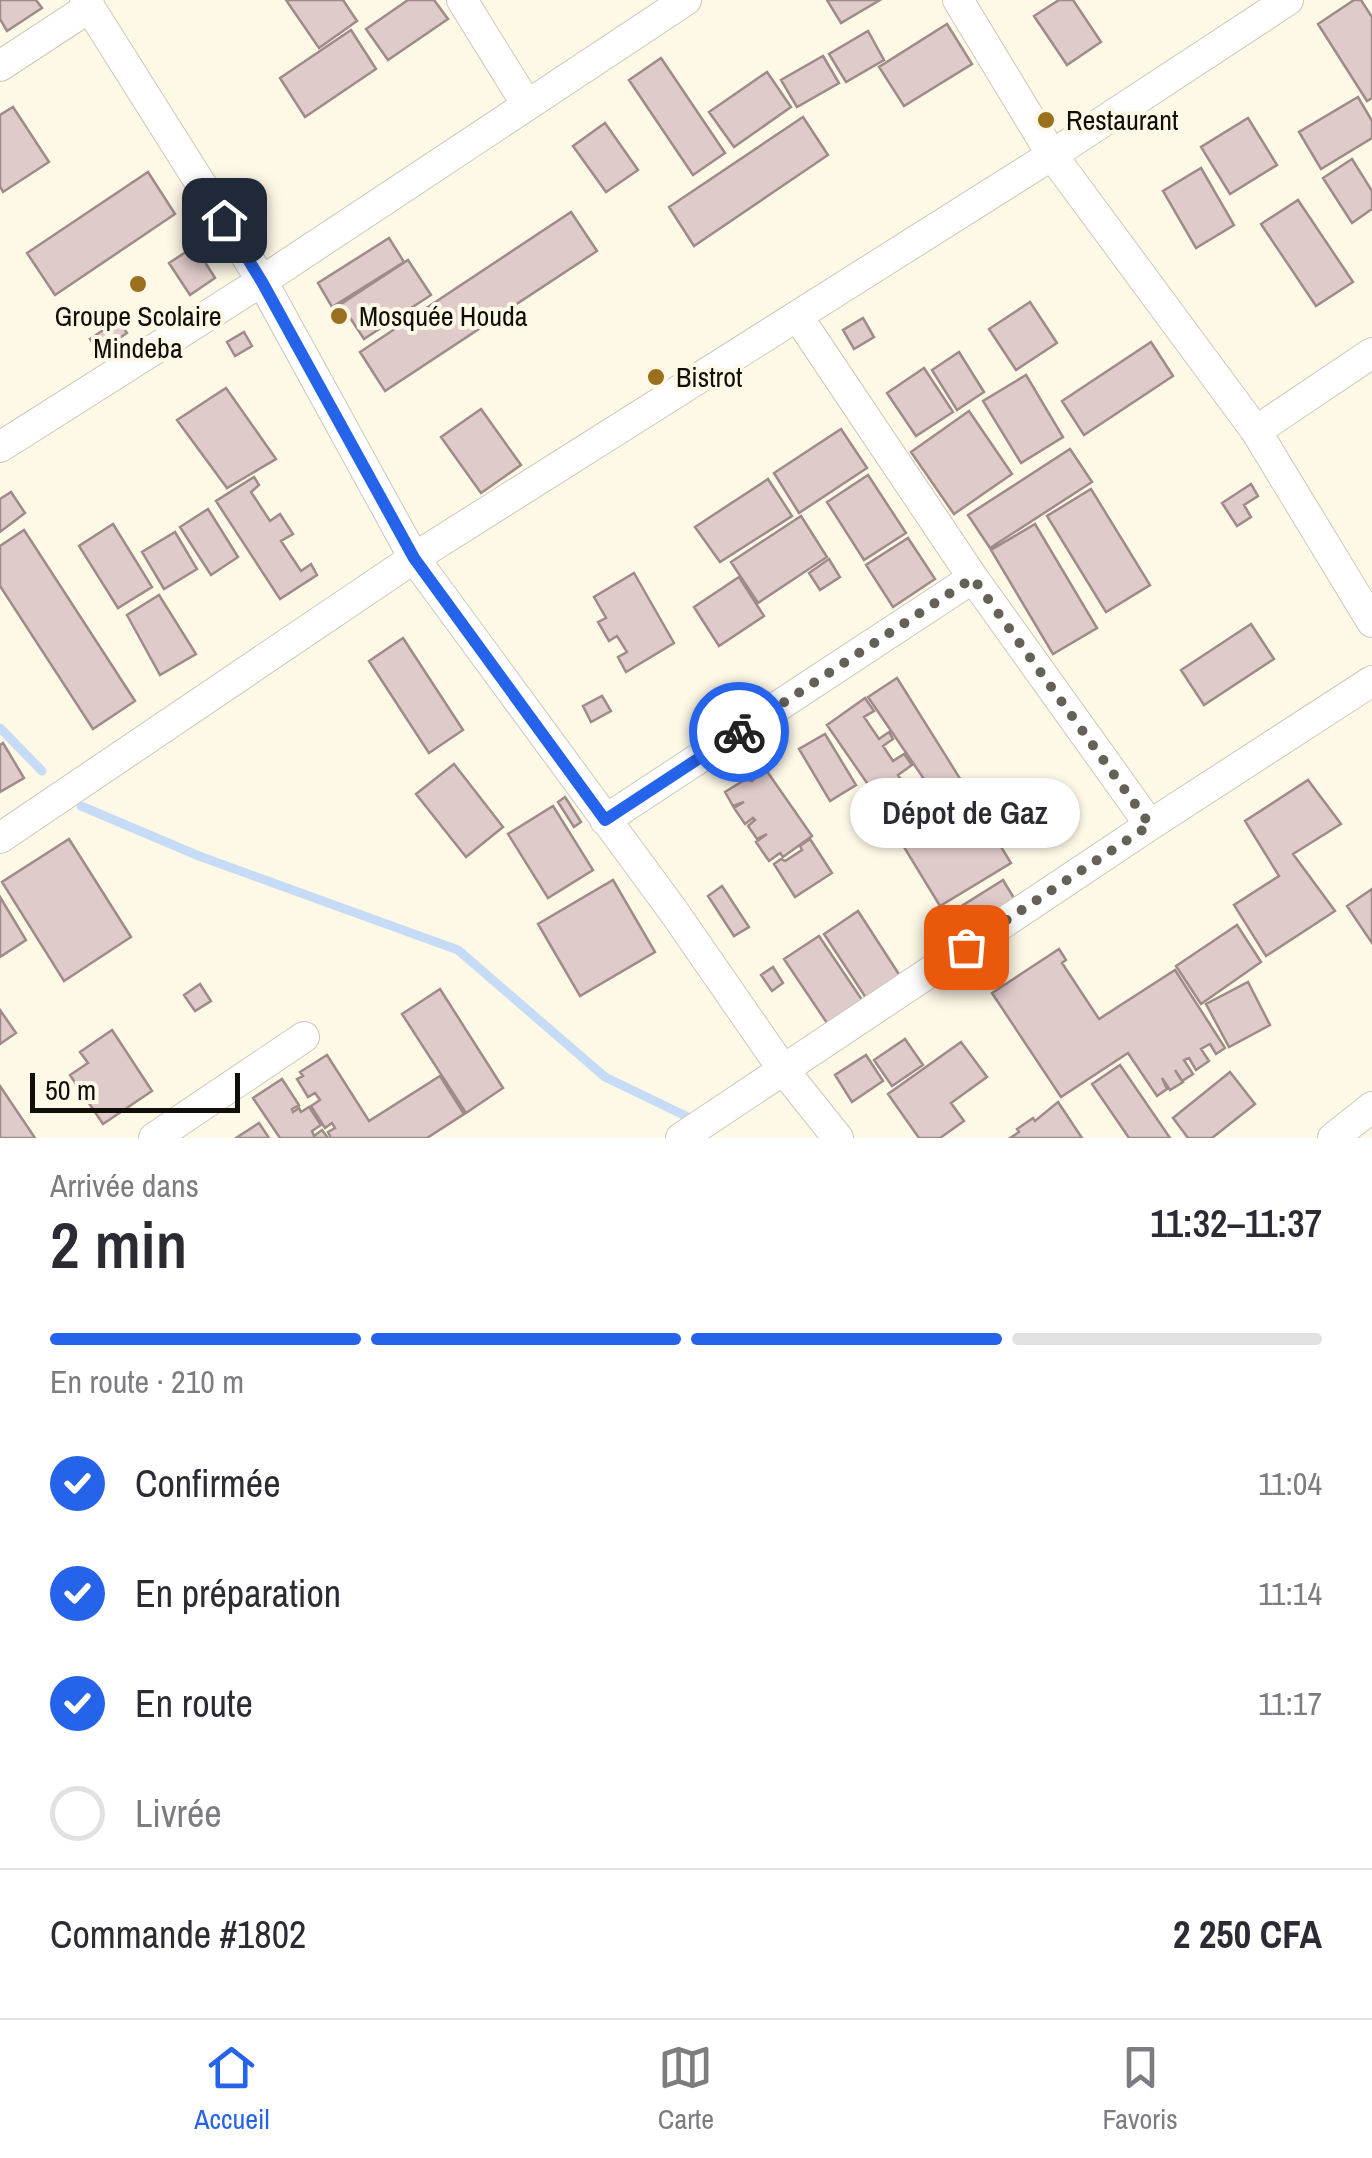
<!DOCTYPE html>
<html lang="fr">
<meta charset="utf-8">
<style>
body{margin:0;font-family:"Archivo Narrow",sans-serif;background:#f2f2f3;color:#2b2b33;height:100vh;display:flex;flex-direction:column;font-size:38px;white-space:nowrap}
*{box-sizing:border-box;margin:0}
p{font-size:32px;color:#7c7c81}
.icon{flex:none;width:55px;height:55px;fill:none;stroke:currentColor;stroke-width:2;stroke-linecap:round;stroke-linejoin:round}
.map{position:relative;height:1138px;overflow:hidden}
.sheet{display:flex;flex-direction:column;background:#fff;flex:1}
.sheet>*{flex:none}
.scale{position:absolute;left:30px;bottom:25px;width:210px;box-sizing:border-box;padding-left:10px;border:5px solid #110f0a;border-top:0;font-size:28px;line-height:35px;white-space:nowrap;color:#110f0a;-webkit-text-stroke:8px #fef8e7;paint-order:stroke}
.pin{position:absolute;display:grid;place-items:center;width:85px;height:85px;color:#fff;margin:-42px;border-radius:20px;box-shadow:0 5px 15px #0006}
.courier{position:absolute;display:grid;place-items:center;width:100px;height:100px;margin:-50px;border:8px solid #2563eb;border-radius:50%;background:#fff;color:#222;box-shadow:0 2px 12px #0007}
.bubble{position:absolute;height:70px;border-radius:35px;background:#fff;box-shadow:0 2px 8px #0004;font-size:32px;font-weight:600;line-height:70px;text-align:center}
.summary em{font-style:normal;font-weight:600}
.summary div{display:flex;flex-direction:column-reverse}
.summary{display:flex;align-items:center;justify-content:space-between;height:170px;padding:0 50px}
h1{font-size:65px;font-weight:600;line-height:75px}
.bar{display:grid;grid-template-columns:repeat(4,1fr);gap:15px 10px;align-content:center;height:120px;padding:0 50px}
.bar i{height:12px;border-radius:8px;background:#e1e1e2}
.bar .active{background:#2563eb}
.bar p{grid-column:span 4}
.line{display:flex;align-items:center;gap:25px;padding:0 50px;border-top:2px solid #e1e1e2}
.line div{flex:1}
ol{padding:0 50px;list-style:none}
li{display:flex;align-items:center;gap:30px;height:110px}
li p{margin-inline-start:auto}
li .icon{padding:10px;border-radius:50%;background:#2563eb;color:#fff;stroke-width:4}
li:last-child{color:#7c7c81}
li i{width:55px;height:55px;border:5px solid #e1e1e2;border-radius:50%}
.menu{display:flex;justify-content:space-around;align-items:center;height:140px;border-top:2px solid #e1e1e2;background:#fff;font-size:28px;color:#7c7c81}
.menu a{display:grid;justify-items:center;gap:5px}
.menu .active{color:#2563eb}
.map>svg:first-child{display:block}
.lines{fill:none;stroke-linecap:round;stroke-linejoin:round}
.stream{stroke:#c6dbf6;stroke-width:9}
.building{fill:#dfcbca;stroke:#9e8b8a;stroke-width:2.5}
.street-casing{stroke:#cdc8b8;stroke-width:32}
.street{stroke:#fff;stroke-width:30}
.done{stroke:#646157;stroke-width:10;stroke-dasharray:0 18}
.route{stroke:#2563eb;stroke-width:12}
.poi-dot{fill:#9a6f1d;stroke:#fef8e7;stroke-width:4}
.labels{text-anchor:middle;stroke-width:8;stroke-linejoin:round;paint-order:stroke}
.poi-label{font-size:28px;fill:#110f0a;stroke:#fef8e7;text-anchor:start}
</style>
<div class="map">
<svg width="1372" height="1138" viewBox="0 0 1372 1138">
<rect width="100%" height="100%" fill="#fef8e7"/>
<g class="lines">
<!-- stream -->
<path class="stream" d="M0,728L42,771
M81,806L199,856L458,950L605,1077L690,1118"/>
</g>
<!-- building -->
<path class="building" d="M0,0H36L42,8L7,31L0,19Z
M286,0H343L357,21L319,48Z
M408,0H434L448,19L388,60L366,29Z
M827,0H880L841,23Z
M1059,0H1073L1101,42L1067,65L1034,16Z
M1354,0H1361L1372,17V98L1367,101L1318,24Z
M947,24L972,64L904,106L879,67Z
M351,30L376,69L305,117L280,78Z
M868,31L884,60L846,82L829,54Z
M823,56L839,83L797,107L781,80Z
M661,58L725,153L693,175L629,80Z
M767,72L791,107L734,147L709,112Z
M1358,97L1372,121V138L1321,169L1299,132Z
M13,107L49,162L3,192L0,186V115Z
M803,117L828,155L694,246L669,207Z
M1248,118L1277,165L1230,194L1201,147Z
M605,123L638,170L606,192L573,146Z
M1352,159L1372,191V209L1352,223L1323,178Z
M1201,168L1234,225L1196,248L1163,191Z
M148,172L175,214L55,295L27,253Z
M1298,200L1353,282L1316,306L1261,224Z
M571,212L597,251L385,391L360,352Z
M389,238L404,262L332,307L318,283Z
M195,246L215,278L190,295L169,263Z
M408,260L431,295L364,339L341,304Z
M1030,302L1057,343L1016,370L989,329Z
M863,318L874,337L854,349L843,330Z
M118,320L127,333L99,352L90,339Z
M244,332L252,346L235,356L227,342Z
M1151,342L1173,376L1084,435L1062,401Z
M959,352L984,392L957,410L932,370Z
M924,368L953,412L916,436L887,393Z
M1026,375L1063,437L1021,463L983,401Z
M226,388L276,459L227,488L177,420Z
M481,409L521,465L481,493L441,437Z
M969,411L1012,474L954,514L911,452Z
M841,429L867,468L799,513L774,473Z
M1070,449L1092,482L990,548L968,515Z
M868,475L906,533L864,560L827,502Z
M254,477L259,485L251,492L270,521L280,514L293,534L281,541L301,571L311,564L317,575L280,599L216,501Z
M768,479L792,516L720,562L695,527Z
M1251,484L1258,496L1244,505L1251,517L1237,526L1222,503Z
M1091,489L1150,585L1106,612L1047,516Z
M11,492L25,513L0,532V499Z
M208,509L238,557L211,575L180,527Z
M801,516L827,557L758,603L731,562Z
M113,524L152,587L118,608L79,546Z
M1035,524L1097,628L1053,654L991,550Z
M24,530L135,701L93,729L0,586V546Z
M175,532L197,569L164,589L142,552Z
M908,538L935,579L893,607L866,565Z
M829,559L840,577L820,590L809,573Z
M634,573L674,643L626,672L618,657L627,652L617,636L609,641L598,622L606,618L594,597Z
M739,577L764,616L719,646L694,607Z
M159,595L196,654L160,675L127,615Z
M1251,624L1274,659L1204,705L1181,670Z
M403,638L463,730L429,753L369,661Z
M897,678L964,785L939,801L868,697Z
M602,696L611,711L591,722L583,706Z
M865,698L874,711L864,717L879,739L889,732L893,739L883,746L893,761L904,754L912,765L898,775L907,789L921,779L934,798L896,825L827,725Z
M825,734L856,785L830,801L799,749Z
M3,743L24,778L0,792V745Z
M454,764L503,827L466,857L416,794Z
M764,767L812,836L783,857L780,853L769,861L756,842L767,834L757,839L748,826L755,820L753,818L745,824L734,808L744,802L733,806L725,792L746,779L752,781Z
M1308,780L1341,824L1293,854L1335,911L1266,956L1234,905L1279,876L1245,821Z
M967,791L1011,863L940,906L896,834Z
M565,797L581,822L574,827L558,802Z
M553,806L593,870L548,898L508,834Z
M69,839L131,937L64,981L2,882Z
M810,839L832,873L795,897L774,864L781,859L785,861L802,850L800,846Z
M613,880L655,952L580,996L538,924Z
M1003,880L1017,903L972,932L957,909Z
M722,886L749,927L734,936L708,896Z
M1372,889V943L1347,906Z
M0,897L26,940L0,957Z
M858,911L902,979L868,1001L824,934Z
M1237,925L1261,962L1201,1004L1176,966Z
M819,936L864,1003L829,1026L784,959Z
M1059,949L1066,960L1062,963L1099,1019L1175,970L1225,1048L1216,1054L1210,1044L1201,1049L1209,1061L1196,1070L1189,1058L1184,1060L1193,1074L1182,1081L1175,1070L1183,1082L1170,1090L1162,1078L1167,1089L1157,1096L1128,1053L1061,1097L992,993Z
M773,967L783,983L772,991L761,975Z
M1248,982L1270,1025L1229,1047L1206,1004Z
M200,984L211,1001L195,1011L184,995Z
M440,989L503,1088L466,1113L402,1014Z
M0,1010L16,1033L0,1044Z
M112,1030L152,1091L103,1124L70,1075L88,1063L80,1052Z
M905,1039L923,1065L892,1086L874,1060Z
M961,1042L987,1077L951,1103L964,1121L940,1138H919L888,1094Z
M327,1055L369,1121L440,1076L464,1114L427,1138H331L328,1132L335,1128L332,1123L325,1128L311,1106L320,1100L315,1093L308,1097L297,1079L303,1076L300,1072Z
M866,1055L883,1081L852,1102L835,1075Z
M1120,1065L1170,1138H1129L1092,1084Z
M1230,1072L1255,1104L1212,1138H1188L1173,1118Z
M282,1079L299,1105L292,1109L293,1112L299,1108L301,1112L309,1107L321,1125L312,1131L314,1136L322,1130L328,1138H280L253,1098Z
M0,1086L35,1138H0Z
M1058,1102L1082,1138H1010L1019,1132L1017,1129L1033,1118L1035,1121Z
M259,1123L269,1138H236Z"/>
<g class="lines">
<defs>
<path id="street" d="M85,0L262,281L414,558L674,912L782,1068L838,1138
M462,0L527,105
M958,0L1052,155L1256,431L1372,622
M0,66L90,7
M798,317L973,578L1150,825
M1256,431L1372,353
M0,447L262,281L686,0
M605,820L973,578
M0,838L414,558L1052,155L1288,0
M154,1138L304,1037
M681,1138L1150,825L1372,681
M1333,1138L1372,1107"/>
</defs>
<!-- street casing -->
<use href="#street" class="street-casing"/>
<!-- street -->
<use href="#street" class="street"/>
</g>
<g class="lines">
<!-- done -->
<path class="done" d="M739,732L973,578L1150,825L966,947"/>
<!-- route -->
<path class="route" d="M224,220L262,282L414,558L605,820L739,732"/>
</g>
<!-- markers -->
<g class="poi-dot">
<circle cx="1046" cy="120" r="10"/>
<circle cx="138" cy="284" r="10"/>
<circle cx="339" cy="316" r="10"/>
<circle cx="656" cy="377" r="10"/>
</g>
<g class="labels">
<!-- poi labels -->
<g class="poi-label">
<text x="1066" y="130">Restaurant</text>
<text x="138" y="326" text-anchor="middle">Groupe Scolaire<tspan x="138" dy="32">Mindeba</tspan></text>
<text x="359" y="326">Mosquée Houda</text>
<text x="676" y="387">Bistrot</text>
</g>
</g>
</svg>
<div class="scale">50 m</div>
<div class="pin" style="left:966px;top:947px;background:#ea580c"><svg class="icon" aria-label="bag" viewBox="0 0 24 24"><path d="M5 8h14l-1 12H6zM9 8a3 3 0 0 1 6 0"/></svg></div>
<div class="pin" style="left:224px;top:220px;background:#1f2937"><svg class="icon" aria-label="home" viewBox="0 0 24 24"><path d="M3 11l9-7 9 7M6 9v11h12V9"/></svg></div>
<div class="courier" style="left:739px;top:732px"><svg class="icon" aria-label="bike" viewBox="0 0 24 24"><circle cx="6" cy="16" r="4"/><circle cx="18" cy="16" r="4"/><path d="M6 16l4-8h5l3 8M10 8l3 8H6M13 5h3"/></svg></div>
<div class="bubble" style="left:850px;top:778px;width:230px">Dépot de Gaz</div>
</div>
<section class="sheet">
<div class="summary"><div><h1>2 min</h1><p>Arrivée dans</p></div><em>11:32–11:37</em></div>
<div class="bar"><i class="active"></i><i class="active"></i><i class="active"></i><i></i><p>En route · 210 m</p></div>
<ol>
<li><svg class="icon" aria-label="check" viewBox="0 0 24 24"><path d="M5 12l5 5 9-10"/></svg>Confirmée<p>11:04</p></li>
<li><svg class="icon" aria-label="check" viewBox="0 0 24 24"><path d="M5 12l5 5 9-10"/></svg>En préparation<p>11:14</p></li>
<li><svg class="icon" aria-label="check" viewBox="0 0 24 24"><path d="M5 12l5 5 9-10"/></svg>En route<p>11:17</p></li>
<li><i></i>Livrée</li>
</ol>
<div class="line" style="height:130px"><div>Commande #1802</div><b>2 250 CFA</b></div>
</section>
<nav class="menu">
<a class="active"><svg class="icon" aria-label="home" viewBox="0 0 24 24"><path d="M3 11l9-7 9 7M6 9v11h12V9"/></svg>Accueil</a>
<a><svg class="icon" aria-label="map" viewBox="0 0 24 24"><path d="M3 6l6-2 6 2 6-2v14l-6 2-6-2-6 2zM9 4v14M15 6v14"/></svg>Carte</a>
<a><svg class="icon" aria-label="saved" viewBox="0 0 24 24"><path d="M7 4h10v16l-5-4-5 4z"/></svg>Favoris</a>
</nav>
